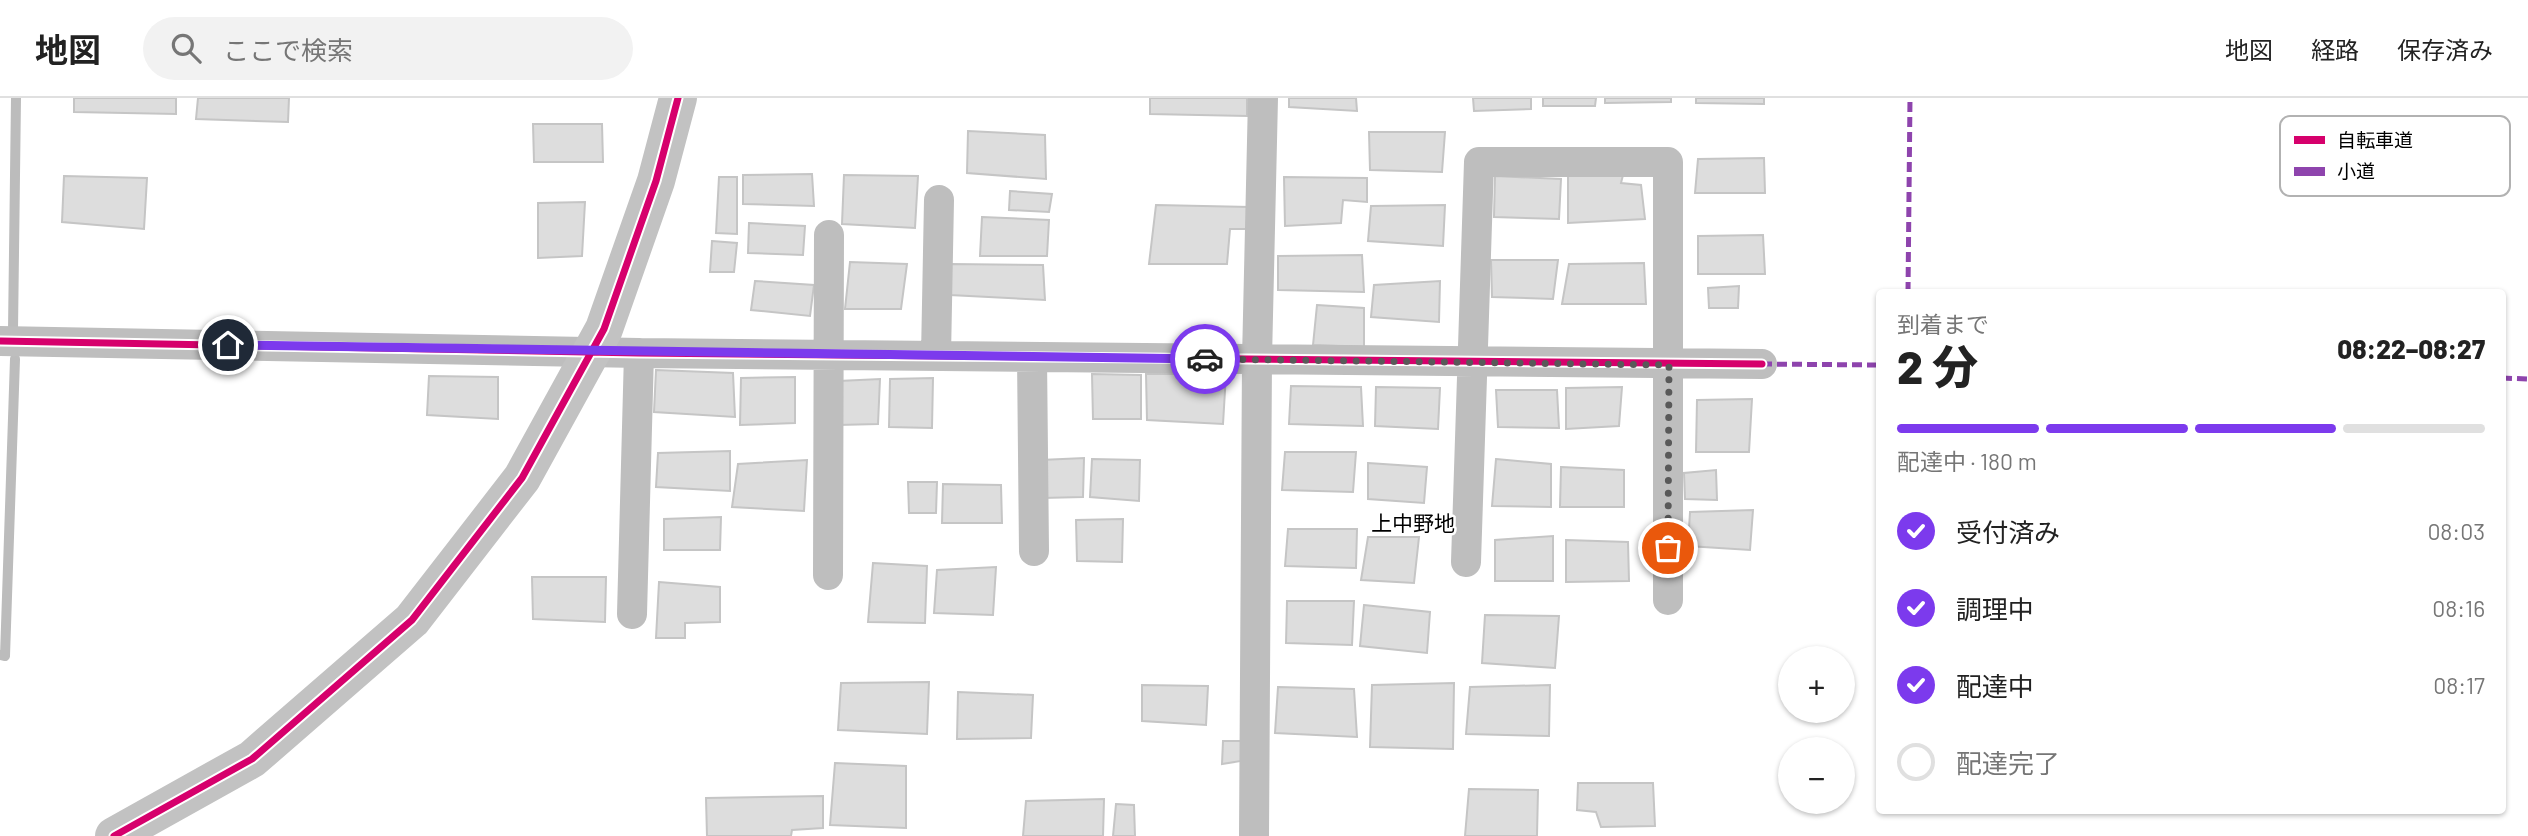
<!DOCTYPE html>
<html lang="ja">
<meta charset="utf-8">
<style>
body{margin:0;font-family:Barlow,"Noto Sans JP",sans-serif;background:#f2f2f2;color:#222;height:100vh;display:flex;flex-direction:column;font-size:26px;white-space:nowrap}
*{box-sizing:border-box;margin:0}
p{font-size:23px;color:#767676}
.icon{flex:none;width:38px;height:38px;fill:none;stroke:currentColor;stroke-width:2;stroke-linecap:round;stroke-linejoin:round}
.map{position:relative;flex:1;overflow:hidden}
.details{position:absolute;left:1876px;top:191px;width:630px;height:525px;display:flex;flex-direction:column;background:#fff;border-radius:7px;box-shadow:0 2px 5px #0004}
.details>*{flex:none}
.tools{position:absolute;left:1778px;top:548px;display:grid;gap:14px}
.tools a{display:grid;place-items:center;width:77px;height:77px;border-radius:50%;background:#fff;box-shadow:0 2px 5px #0004;font-size:35px}
.pin{position:absolute;display:grid;place-items:center;width:60px;height:60px;color:#fff;margin:-30px;border:4px solid #fff;border-radius:50%;box-shadow:0 2px 7px #0007}
.courier{position:absolute;display:grid;place-items:center;width:70px;height:70px;margin:-35px;border:5px solid #7c3aed;border-radius:50%;background:#fff;color:#222;box-shadow:0 2px 9px #0007}
.head em{font-style:normal;font-weight:800}
.head div{display:flex;flex-direction:column-reverse}
.head{display:flex;align-items:center;justify-content:space-between;height:119px;padding:0 21px}
h1{font-size:46px;font-weight:800;line-height:52px}
.bar{display:grid;grid-template-columns:repeat(4,1fr);gap:10px 7px;align-content:center;height:84px;padding:0 21px}
.bar i{height:9px;border-radius:5px;background:#e0e0e0}
.bar .on{background:#7c3aed}
.bar p{grid-column:span 4}
ol{padding:0 21px;list-style:none}
li{display:flex;align-items:center;gap:21px;height:77px}
li p{margin-inline-start:auto}
li .icon{padding:7px;border-radius:50%;background:#7c3aed;color:#fff;stroke-width:4}
li:last-child{color:#767676}
li i{width:38px;height:38px;border:4px solid #e0e0e0;border-radius:50%}
header{display:flex;align-items:center;gap:42px;box-sizing:border-box;height:98px;padding:0 35px;background:#fff;border-bottom:2px solid #e0e0e0}
header strong{font-size:33px}
nav{display:flex;gap:38px;margin-inline-start:auto;font-size:24px}
.search{width:490px;height:63px;background:#f2f2f2;display:flex;align-items:center;gap:18px;box-sizing:border-box;padding:0 24px;border-radius:38px;color:#767676;font-size:26px}
.map>svg:first-child{display:block}
.lines{fill:none;stroke-linecap:round;stroke-linejoin:round}
.stream{stroke:#bcbcbc;stroke-width:10}
.building{fill:#ddd;stroke:#c5c5c5;stroke-width:2}
.street{stroke:#bebebe;stroke-width:30}
.secondary{stroke:#c2c2c2;stroke-width:38}
.quiet{stroke:#8e44ad;stroke-width:5;stroke-dasharray:10 5;stroke-linecap:butt}
.cycleway-casing{stroke:#fff;stroke-width:11}
.cycleway{stroke:#d6006c;stroke-width:7}
.done{stroke:#595959;stroke-width:7;stroke-dasharray:0 12.6}
.route{stroke:#7c3aed;stroke-width:9}
.labels{text-anchor:middle;stroke-width:5;stroke-linejoin:round;paint-order:stroke}
.neighbourhood-label{font-size:21px;fill:#000;stroke:#fff}
.key{fill:#fff;stroke:#b2b2b2;stroke-width:2}
.key-label{font-size:19px;fill:#000}
</style>
<header>
<strong>地図</strong>
<div class="search"><svg class="icon" aria-label="search" viewBox="0 0 24 24"><circle cx="10" cy="10" r="6"/><path d="M15 15l6 6"/></svg>ここで検索</div>
<nav><a>地図</a><a>経路</a><a>保存済み</a></nav>
</header>
<div class="map">
<svg width="2528" height="738" viewBox="0 0 2528 738">
<rect width="100%" height="100%" fill="#fff"/>
<g class="lines">
<!-- stream -->
<path class="stream" d="M13,232L16,0
M0,557L5,558L15,261"/>
</g>
<!-- building -->
<path class="building" d="M74,0H176V16L74,14Z
M198,0H289L288,24L196,21Z
M1150,0H1247V18L1150,16Z
M1289,0H1356L1357,13L1289,9Z
M1473,0H1531V11L1474,13Z
M1543,0H1596L1595,8H1543Z
M1605,0H1671V4L1605,5Z
M1696,0H1764V6L1696,5Z
M533,26H602L603,64H534Z
M968,33L1045,37L1046,81L967,75Z
M1369,34H1445L1442,74L1370,72Z
M1764,60L1765,95H1695L1698,61Z
M812,76L814,108L743,106V77Z
M844,77L918,78L915,130L842,126Z
M1623,77L1621,85L1641,87L1645,121L1568,125V78Z
M64,78L147,80L144,131L62,124Z
M1495,78L1561,81L1559,121L1494,119Z
M719,79H737V136L716,135Z
M1284,79L1367,80V104L1343,102L1341,125L1285,128Z
M1010,93L1052,96L1049,114L1009,112Z
M585,104L582,158L538,160V105Z
M1156,107L1250,109V131H1230L1227,166H1149Z
M1445,107L1443,148L1368,143L1371,108Z
M982,119L1049,122L1047,158H980Z
M749,125L805,128L803,157L748,155Z
M1763,137L1765,176H1698V138Z
M712,143L737,145L734,174H710Z
M1362,157L1364,194L1278,192V158Z
M1491,162H1558L1553,201L1492,199Z
M850,164L907,166L901,211H845Z
M1644,165L1646,206H1562L1569,166Z
M950,166L1043,167L1045,202L950,197Z
M755,183L814,187L810,218L751,212Z
M1440,183L1439,224L1371,219L1374,187Z
M1739,188L1738,210H1709L1708,190Z
M1317,207L1364,210V249L1313,247Z
M656,272L733,275L735,319L654,314Z
M1092,276L1141,277V321H1093Z
M1146,276H1226L1223,326L1147,322Z
M429,278L498,279V321L427,317Z
M795,279V325L740,327L741,280Z
M933,280L932,330L889,329L890,281Z
M880,281L878,326L838,327L839,283Z
M1291,288L1361,289L1363,328L1289,326Z
M1376,289L1440,290L1438,331L1375,328Z
M1622,289L1619,328L1566,331V290Z
M1496,292H1557L1559,330L1498,329Z
M1752,301L1749,354H1696L1697,302Z
M730,353V393L656,389L658,355Z
M1285,354H1356L1353,394L1282,392Z
M1084,360L1083,399L1042,400L1041,362Z
M1092,361L1140,362L1139,403L1090,399Z
M1496,361L1551,366V409L1492,408Z
M807,362L804,413L732,409L738,366Z
M1368,365L1427,369L1424,405L1368,401Z
M1561,369L1624,372V409H1560Z
M1716,372L1717,402L1685,401L1684,375Z
M908,384H937L936,415H909Z
M943,386L1001,387L1002,425H942Z
M1753,412L1750,452L1688,448L1690,414Z
M721,419L720,452H664V421Z
M1123,421L1122,464L1077,463L1076,422Z
M1288,431H1357L1356,470L1285,468Z
M1553,438V483H1495V442Z
M1368,439H1419L1414,485L1361,482Z
M1566,442L1628,444L1629,483L1566,484Z
M873,465L927,468L925,525L868,524Z
M996,469L993,517L934,515L937,472Z
M532,479H606L605,524L533,521Z
M659,484L720,489V524L685,525V540H656Z
M1287,503H1354L1352,547L1286,545Z
M1364,507L1430,514L1427,555L1360,548Z
M1485,517L1559,518L1555,570L1482,565Z
M929,584L927,636L838,632L841,585Z
M1454,585L1453,651L1370,649L1372,587Z
M1142,587L1208,588L1206,627L1142,623Z
M1550,587L1549,638L1466,636L1470,589Z
M1278,589L1354,591L1357,639L1275,635Z
M958,594L1033,597L1031,640L957,641Z
M1223,643H1243L1241,663L1222,666Z
M835,665L906,668V730L830,727Z
M1578,685H1653L1655,728L1601,729L1596,714L1577,712Z
M1469,691L1538,692L1537,738H1465Z
M823,698V730L792,732L791,738H707L706,700Z
M1104,701L1103,738H1023L1026,703Z
M1116,706L1134,707L1135,738H1113Z"/>
<g class="lines">
<!-- street -->
<path class="street" d="M0,243L639,255L1762,266
M936,258L939,102
M1032,259L1034,453
M1466,464L1479,64H1668V502
M828,477L829,137
M632,516L639,255
M1254,738L1257,261L1263,0"/>
<!-- secondary -->
<path class="secondary" d="M114,738L252,661L412,522L522,380L604,231L656,83L678,0"/>
<!-- quiet -->
<path class="quiet" d="M1908,194L1910,0
M1762,266L1880,267
M2502,280L2528,281"/>
<defs>
<path id="cycleway" d="M0,243L639,255L1762,266
M114,738L252,661L412,522L522,380L604,231L656,83L678,0"/>
</defs>
<!-- cycleway casing -->
<use href="#cycleway" class="cycleway-casing"/>
<!-- cycleway -->
<use href="#cycleway" class="cycleway"/>
</g>
<g class="lines">
<!-- done -->
<path class="done" d="M1205,261L1669,267L1668,450"/>
<!-- route -->
<path class="route" d="M228,247L1205,261"/>
</g>
<g class="labels">
<!-- neighbourhood labels -->
<g class="neighbourhood-label">
<text x="1413" y="433">上中野地</text>
</g>
</g>
<!-- legend -->
<rect x="2280" y="18" width="230" height="80" rx="10" class="key"/>
<rect x="2294" y="38" width="31" height="8" fill="#d6006c"/>
<rect x="2294" y="69" width="31" height="9" fill="#8e44ad"/>
<g class="key-label">
<text x="2337" y="49">自転車道</text>
<text x="2337" y="80">小道</text>
</g>
</svg>
<div class="tools">
<a>+</a>
<a>−</a>
</div>
<div class="pin" style="left:1668px;top:450px;background:#ea580c"><svg class="icon" aria-label="bag" viewBox="0 0 24 24"><path d="M5 8h14l-1 12H6zM9 8a3 3 0 0 1 6 0"/></svg></div>
<div class="pin" style="left:228px;top:247px;background:#1f2937"><svg class="icon" aria-label="home" viewBox="0 0 24 24"><path d="M3 11l9-7 9 7M6 9v11h12V9"/></svg></div>
<div class="courier" style="left:1205px;top:261px"><svg class="icon" aria-label="car" viewBox="0 0 24 24"><path d="M5 17H2v-5l4-1 3-4h7l3 4 3 1v5h-3M9 17h6M6 11h13"/><circle cx="7" cy="17" r="2"/><circle cx="17" cy="17" r="2"/></svg></div>
<section class="details">
<div class="head"><div><h1>2 分</h1><p>到着まで</p></div><em>08:22–08:27</em></div>
<div class="bar"><i class="on"></i><i class="on"></i><i class="on"></i><i></i><p>配達中 · 180 m</p></div>
<ol>
<li><svg class="icon" aria-label="check" viewBox="0 0 24 24"><path d="M5 12l5 5 9-10"/></svg>受付済み<p>08:03</p></li>
<li><svg class="icon" aria-label="check" viewBox="0 0 24 24"><path d="M5 12l5 5 9-10"/></svg>調理中<p>08:16</p></li>
<li><svg class="icon" aria-label="check" viewBox="0 0 24 24"><path d="M5 12l5 5 9-10"/></svg>配達中<p>08:17</p></li>
<li><i></i>配達完了</li>
</ol>
</section>
</div>
